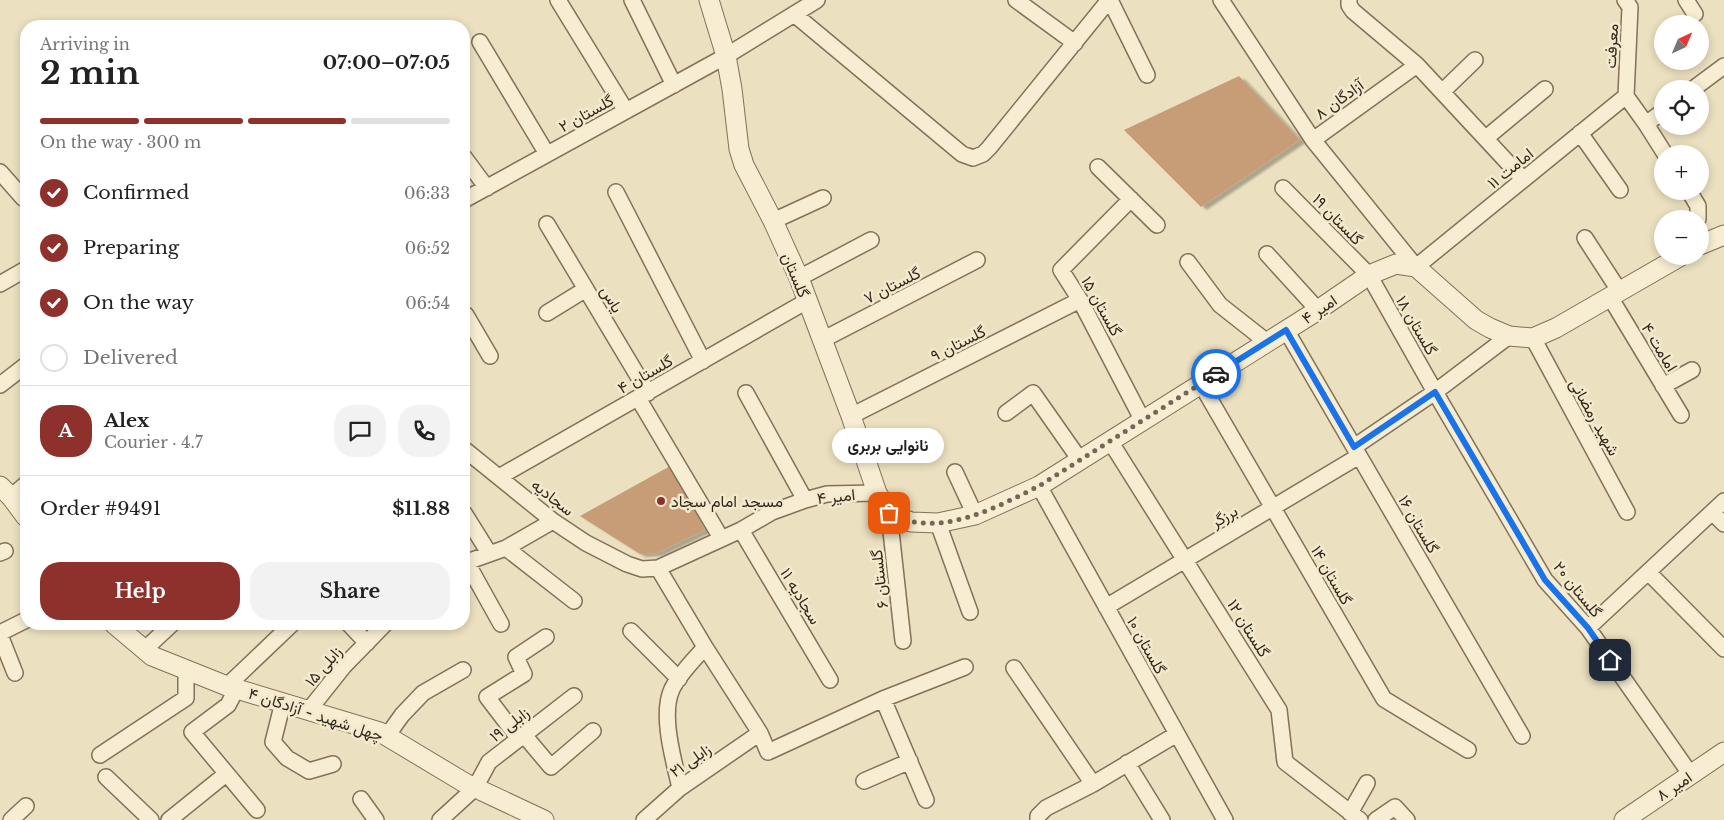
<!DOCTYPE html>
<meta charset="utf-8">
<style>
body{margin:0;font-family:"Libre Baskerville",Vazirmatn,serif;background:#f2f2f2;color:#222;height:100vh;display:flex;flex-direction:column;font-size:19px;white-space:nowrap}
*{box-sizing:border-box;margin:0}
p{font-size:16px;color:#767676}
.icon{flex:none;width:28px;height:28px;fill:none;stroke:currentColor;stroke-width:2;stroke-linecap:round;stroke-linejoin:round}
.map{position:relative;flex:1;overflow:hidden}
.details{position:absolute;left:20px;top:20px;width:450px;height:610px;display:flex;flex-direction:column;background:#fff;border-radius:20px;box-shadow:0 2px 8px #0003}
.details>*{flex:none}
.needle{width:32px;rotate:44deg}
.controls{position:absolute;left:1654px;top:15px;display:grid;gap:10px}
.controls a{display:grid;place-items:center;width:55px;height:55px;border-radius:50%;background:#fff;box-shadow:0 2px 8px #0003;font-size:25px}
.pin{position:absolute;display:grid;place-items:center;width:42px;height:42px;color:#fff;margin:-21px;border-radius:10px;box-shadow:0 2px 8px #0006}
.courier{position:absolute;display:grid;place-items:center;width:50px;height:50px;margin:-25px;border:4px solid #1a73e8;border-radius:50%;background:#fff;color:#222;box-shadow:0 1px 6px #0007}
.bubble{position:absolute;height:35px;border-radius:18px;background:#fff;box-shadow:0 2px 8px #0003;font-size:16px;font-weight:700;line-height:35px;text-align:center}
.headline em{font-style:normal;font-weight:700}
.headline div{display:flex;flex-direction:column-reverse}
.headline{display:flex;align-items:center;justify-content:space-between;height:85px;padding:0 20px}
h1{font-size:32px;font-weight:700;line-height:38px}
.bar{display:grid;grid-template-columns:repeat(4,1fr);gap:8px 5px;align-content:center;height:60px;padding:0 20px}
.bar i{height:6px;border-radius:4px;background:#e0e0e0}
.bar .on{background:#8e302c}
.bar p{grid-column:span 4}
.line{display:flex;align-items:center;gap:12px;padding:0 20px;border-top:1px solid #e0e0e0}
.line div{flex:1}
.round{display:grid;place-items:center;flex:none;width:52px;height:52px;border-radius:20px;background:#f2f2f2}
ol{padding:0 20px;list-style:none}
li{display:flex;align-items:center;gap:15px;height:55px}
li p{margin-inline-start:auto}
li .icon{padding:5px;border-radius:50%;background:#8e302c;color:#fff;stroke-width:4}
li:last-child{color:#767676}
li i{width:28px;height:28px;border:2px solid #e0e0e0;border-radius:50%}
.action{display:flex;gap:10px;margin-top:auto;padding:10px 20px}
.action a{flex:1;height:58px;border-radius:20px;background:#8e302c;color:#fff;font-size:20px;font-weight:700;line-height:58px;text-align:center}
.action a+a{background:#f2f2f2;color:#222}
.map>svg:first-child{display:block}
.building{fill:#c79d77;filter:url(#shadow)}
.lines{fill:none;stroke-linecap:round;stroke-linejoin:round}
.minor-casing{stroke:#837159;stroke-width:18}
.tertiary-casing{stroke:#837159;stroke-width:21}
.minor{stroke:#f6edd2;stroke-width:15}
.tertiary{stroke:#f6edd2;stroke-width:19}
.done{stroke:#736855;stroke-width:5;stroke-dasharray:0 9}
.route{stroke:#1a73e8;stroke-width:6}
.poi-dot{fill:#8e302c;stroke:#f3eace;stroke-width:2}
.labels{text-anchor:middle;stroke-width:5;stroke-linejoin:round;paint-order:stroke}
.street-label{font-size:16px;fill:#33281c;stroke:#f3eace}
.poi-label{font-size:16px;fill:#33281c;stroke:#f3eace;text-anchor:start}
</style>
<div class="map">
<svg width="1724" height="820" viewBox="0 0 1724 820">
<defs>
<filter id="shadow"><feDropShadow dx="5.5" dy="3" stdDeviation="1" flood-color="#0004"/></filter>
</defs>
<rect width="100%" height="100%" fill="#ebe0bf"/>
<!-- building -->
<path class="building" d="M1239,76L1300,140L1201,207L1124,130Z
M672,465L705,530L657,553L640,554L580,516Z"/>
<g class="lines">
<defs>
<path id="minor" d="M558,0L626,111
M632,0L674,85
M1016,0L1075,43
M1110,0L1147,75
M1221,0L1313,140
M1349,0V5L1353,11L1417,65L1313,140L1416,267L1626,96
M1625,0L1630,7L1626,96
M1686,0L1695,14
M794,14L962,154L973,158L983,154L989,148L1109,0
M480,42L547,154
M1417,65L1523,179
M1693,89L1724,66
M1443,91L1475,60
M1626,96L1646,124L1662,112
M1646,124L1665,154
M1580,133L1620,190
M1486,138L1545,89
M464,157L487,188
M1098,167L1157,225
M0,172L23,198L26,197
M1283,188L1369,275L1435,392L1545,580L1588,628L1691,775
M1689,191L1698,206V219
M616,192L703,361
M1131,199L1061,270L1080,300L1143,421
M464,200L726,56L817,0
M773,221L823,198
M547,224L648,393
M1585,238L1620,292
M1267,254L1318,310
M1188,262L1220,305L1267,342
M799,278L871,240
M0,284L26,269
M1610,297L1681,415
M547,313L586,289
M464,316L466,315L490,356
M1286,330L1522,736
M1533,338L1627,512
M822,340L977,260
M1201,384L1384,699L1468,750
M0,385L26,365
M1663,386L1692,370
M746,393L805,500
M638,398L721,538
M1006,413L1033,393L1080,460
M851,416L1080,300
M1110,441L1279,710L1285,762L1360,820
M1354,447L1435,392L1509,336
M464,449L553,521L586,543L627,564L642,569L658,568L741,530L772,512L805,500L827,494L877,493
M955,472L975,515
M499,477L807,301
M1039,486L1225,820
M11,497L26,484
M1712,512L1724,524
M464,513L489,553
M889,513L903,641
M938,523L970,612
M741,530L830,680
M506,548L574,601
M0,553L5,551
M466,561L501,624
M464,563L506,548L553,521
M658,568L705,647C694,660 680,673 672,689C660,715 674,761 680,788
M1648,572L1724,649
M1106,607L1359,456
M349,624L367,643
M1588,628L1724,501
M631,631L679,679
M0,633L26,620
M0,635L15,673
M705,647L760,733L768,752L883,699L965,667
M144,650L172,624
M1014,668L1093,784
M227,686L292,624
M237,688L228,705L192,732L257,810
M883,699L926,800
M283,702L273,742L287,758L309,771L333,764
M309,710L344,666L385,624
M524,735L551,767L593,731
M387,736L402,715L423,693L463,670
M519,739L487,697L524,674L516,657L546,637
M100,755L186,698V669
M1127,763L1162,820
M106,777L151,820
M864,781L910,761
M361,799L376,820
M1350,813L1367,783
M11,820L26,806
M169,820L226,774
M440,820L475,788L489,762L574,696
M644,820L680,788L760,733
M1038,820V816L1046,808L1093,784L1177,734
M1376,820L1395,807L1407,820"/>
<path id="tertiary" d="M709,0L726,56L732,89L739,149L744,165L773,221L799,278L851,416L877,493L889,513L911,522L938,523L975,515L1039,486L1312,314L1369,275L1396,264L1416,267L1476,320L1490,328L1509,336L1533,338L1556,328L1681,256
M1700,245L1724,235
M0,486L11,497L26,517
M114,624L152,656L227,686L380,732L465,783L544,820
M1624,820L1724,752"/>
</defs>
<!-- minor casing -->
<use href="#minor" class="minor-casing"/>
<!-- tertiary casing -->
<use href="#tertiary" class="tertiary-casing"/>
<!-- minor -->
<use href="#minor" class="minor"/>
<!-- tertiary -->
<use href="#tertiary" class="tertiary"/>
</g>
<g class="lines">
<!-- done -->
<path class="done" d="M889,513C937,540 995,508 1039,486L1216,374"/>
<!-- route -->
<path class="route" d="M1216,374L1286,330L1354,447L1435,392L1545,580L1588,628L1610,660"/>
</g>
<!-- markers -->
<circle class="poi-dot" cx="661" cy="501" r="5"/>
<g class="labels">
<!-- street labels -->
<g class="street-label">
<text transform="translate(1611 46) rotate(-87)" y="6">معرفت</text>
<text transform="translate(1339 99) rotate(-36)" y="6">آزادگان ۸</text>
<text transform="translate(586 113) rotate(-29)" y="6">گلستان ۲</text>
<text transform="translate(1510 168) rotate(-39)" y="6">امامت ۱۱</text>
<text transform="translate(1338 219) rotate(46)" y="6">گلستان ۱۹</text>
<text transform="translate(796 275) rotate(67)" y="6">گلستان</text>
<text transform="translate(892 285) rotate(-27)" y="6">گلستان ۷</text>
<text transform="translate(612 299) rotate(59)" y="6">یاس</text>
<text transform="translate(1102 306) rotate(61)" y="6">گلستان ۱۵</text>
<text transform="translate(1319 309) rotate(-34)" y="6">امیر ۴</text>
<text transform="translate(1417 325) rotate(60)" y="6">گلستان ۱۸</text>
<text transform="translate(958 343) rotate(-27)" y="6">گلستان ۹</text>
<text transform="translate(1660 347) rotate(59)" y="6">امامت ۴</text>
<text transform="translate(645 374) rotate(-30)" y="6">گلستان ۴</text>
<text transform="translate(1595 417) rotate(61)" y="6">شهید رمضانی</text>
<text transform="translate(836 496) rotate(-6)" y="6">امیر ۴</text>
<text transform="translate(553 497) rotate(38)" y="6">سجادیه</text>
<text transform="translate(1224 516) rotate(-31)" y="6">برزگر</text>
<text transform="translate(1419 524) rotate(60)" y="6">گلستان ۱۶</text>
<text transform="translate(1332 575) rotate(60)" y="6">گلستان ۱۴</text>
<text transform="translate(879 579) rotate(-96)" y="6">گلستان ۶</text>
<text transform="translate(1578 589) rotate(51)" y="6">گلستان ۲۰</text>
<text transform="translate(801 596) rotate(59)" y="6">سجادیه ۱۱</text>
<text transform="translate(1249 628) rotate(58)" y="6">گلستان ۱۲</text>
<text transform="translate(1147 645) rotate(61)" y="6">گلستان ۱۰</text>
<text transform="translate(323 666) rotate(-49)" y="6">زابلی ۱۵</text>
<text transform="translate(316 714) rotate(18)" y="6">چهل شهید - آزادگان ۴</text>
<text transform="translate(509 724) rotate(-38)" y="6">زابلی ۱۹</text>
<text transform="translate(690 760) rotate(-35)" y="6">زابلی ۲۱</text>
<text transform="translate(1674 786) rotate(-34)" y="6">امیر ۸</text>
</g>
<!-- poi labels -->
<g class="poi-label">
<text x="671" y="507">مسجد امام سجاد</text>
</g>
</g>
</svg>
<div class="controls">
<a><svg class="needle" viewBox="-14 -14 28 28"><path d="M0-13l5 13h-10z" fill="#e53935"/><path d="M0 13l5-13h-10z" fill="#767676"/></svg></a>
<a><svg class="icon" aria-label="locate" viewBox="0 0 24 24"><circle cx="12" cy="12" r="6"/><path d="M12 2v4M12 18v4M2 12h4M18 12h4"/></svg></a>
<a>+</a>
<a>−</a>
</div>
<div class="pin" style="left:889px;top:513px;background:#ea580c"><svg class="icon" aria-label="bag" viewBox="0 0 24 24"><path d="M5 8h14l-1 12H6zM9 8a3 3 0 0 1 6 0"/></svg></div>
<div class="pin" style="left:1610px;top:660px;background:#1f2937"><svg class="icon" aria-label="home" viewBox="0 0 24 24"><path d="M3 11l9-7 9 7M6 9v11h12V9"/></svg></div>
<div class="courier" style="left:1216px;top:374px"><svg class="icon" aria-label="car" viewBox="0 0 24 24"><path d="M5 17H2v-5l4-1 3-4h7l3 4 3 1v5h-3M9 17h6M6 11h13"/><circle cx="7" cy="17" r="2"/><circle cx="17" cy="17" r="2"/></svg></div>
<div class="bubble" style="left:832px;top:428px;width:112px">نانوایی بربری</div>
<section class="details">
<div class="headline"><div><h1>2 min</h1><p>Arriving in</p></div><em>07:00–07:05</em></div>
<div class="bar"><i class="on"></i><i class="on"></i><i class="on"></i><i></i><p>On the way · 300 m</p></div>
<ol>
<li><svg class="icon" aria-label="check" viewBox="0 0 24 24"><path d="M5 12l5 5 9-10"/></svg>Confirmed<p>06:33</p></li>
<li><svg class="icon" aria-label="check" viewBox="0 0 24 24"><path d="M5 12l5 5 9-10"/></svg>Preparing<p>06:52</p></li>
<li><svg class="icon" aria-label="check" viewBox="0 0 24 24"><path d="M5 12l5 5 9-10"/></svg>On the way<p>06:54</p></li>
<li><i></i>Delivered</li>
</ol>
<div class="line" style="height:90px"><b class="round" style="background:#8e302c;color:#fff">A</b><div><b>Alex</b><p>Courier · 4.7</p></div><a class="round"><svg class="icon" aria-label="chat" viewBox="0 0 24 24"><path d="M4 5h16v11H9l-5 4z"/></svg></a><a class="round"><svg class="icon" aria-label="phone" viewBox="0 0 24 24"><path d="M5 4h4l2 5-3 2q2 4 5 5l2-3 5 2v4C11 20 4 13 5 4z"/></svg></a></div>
<div class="line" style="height:65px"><div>Order #9491</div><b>$11.88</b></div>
<div class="action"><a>Help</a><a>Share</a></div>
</section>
</div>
